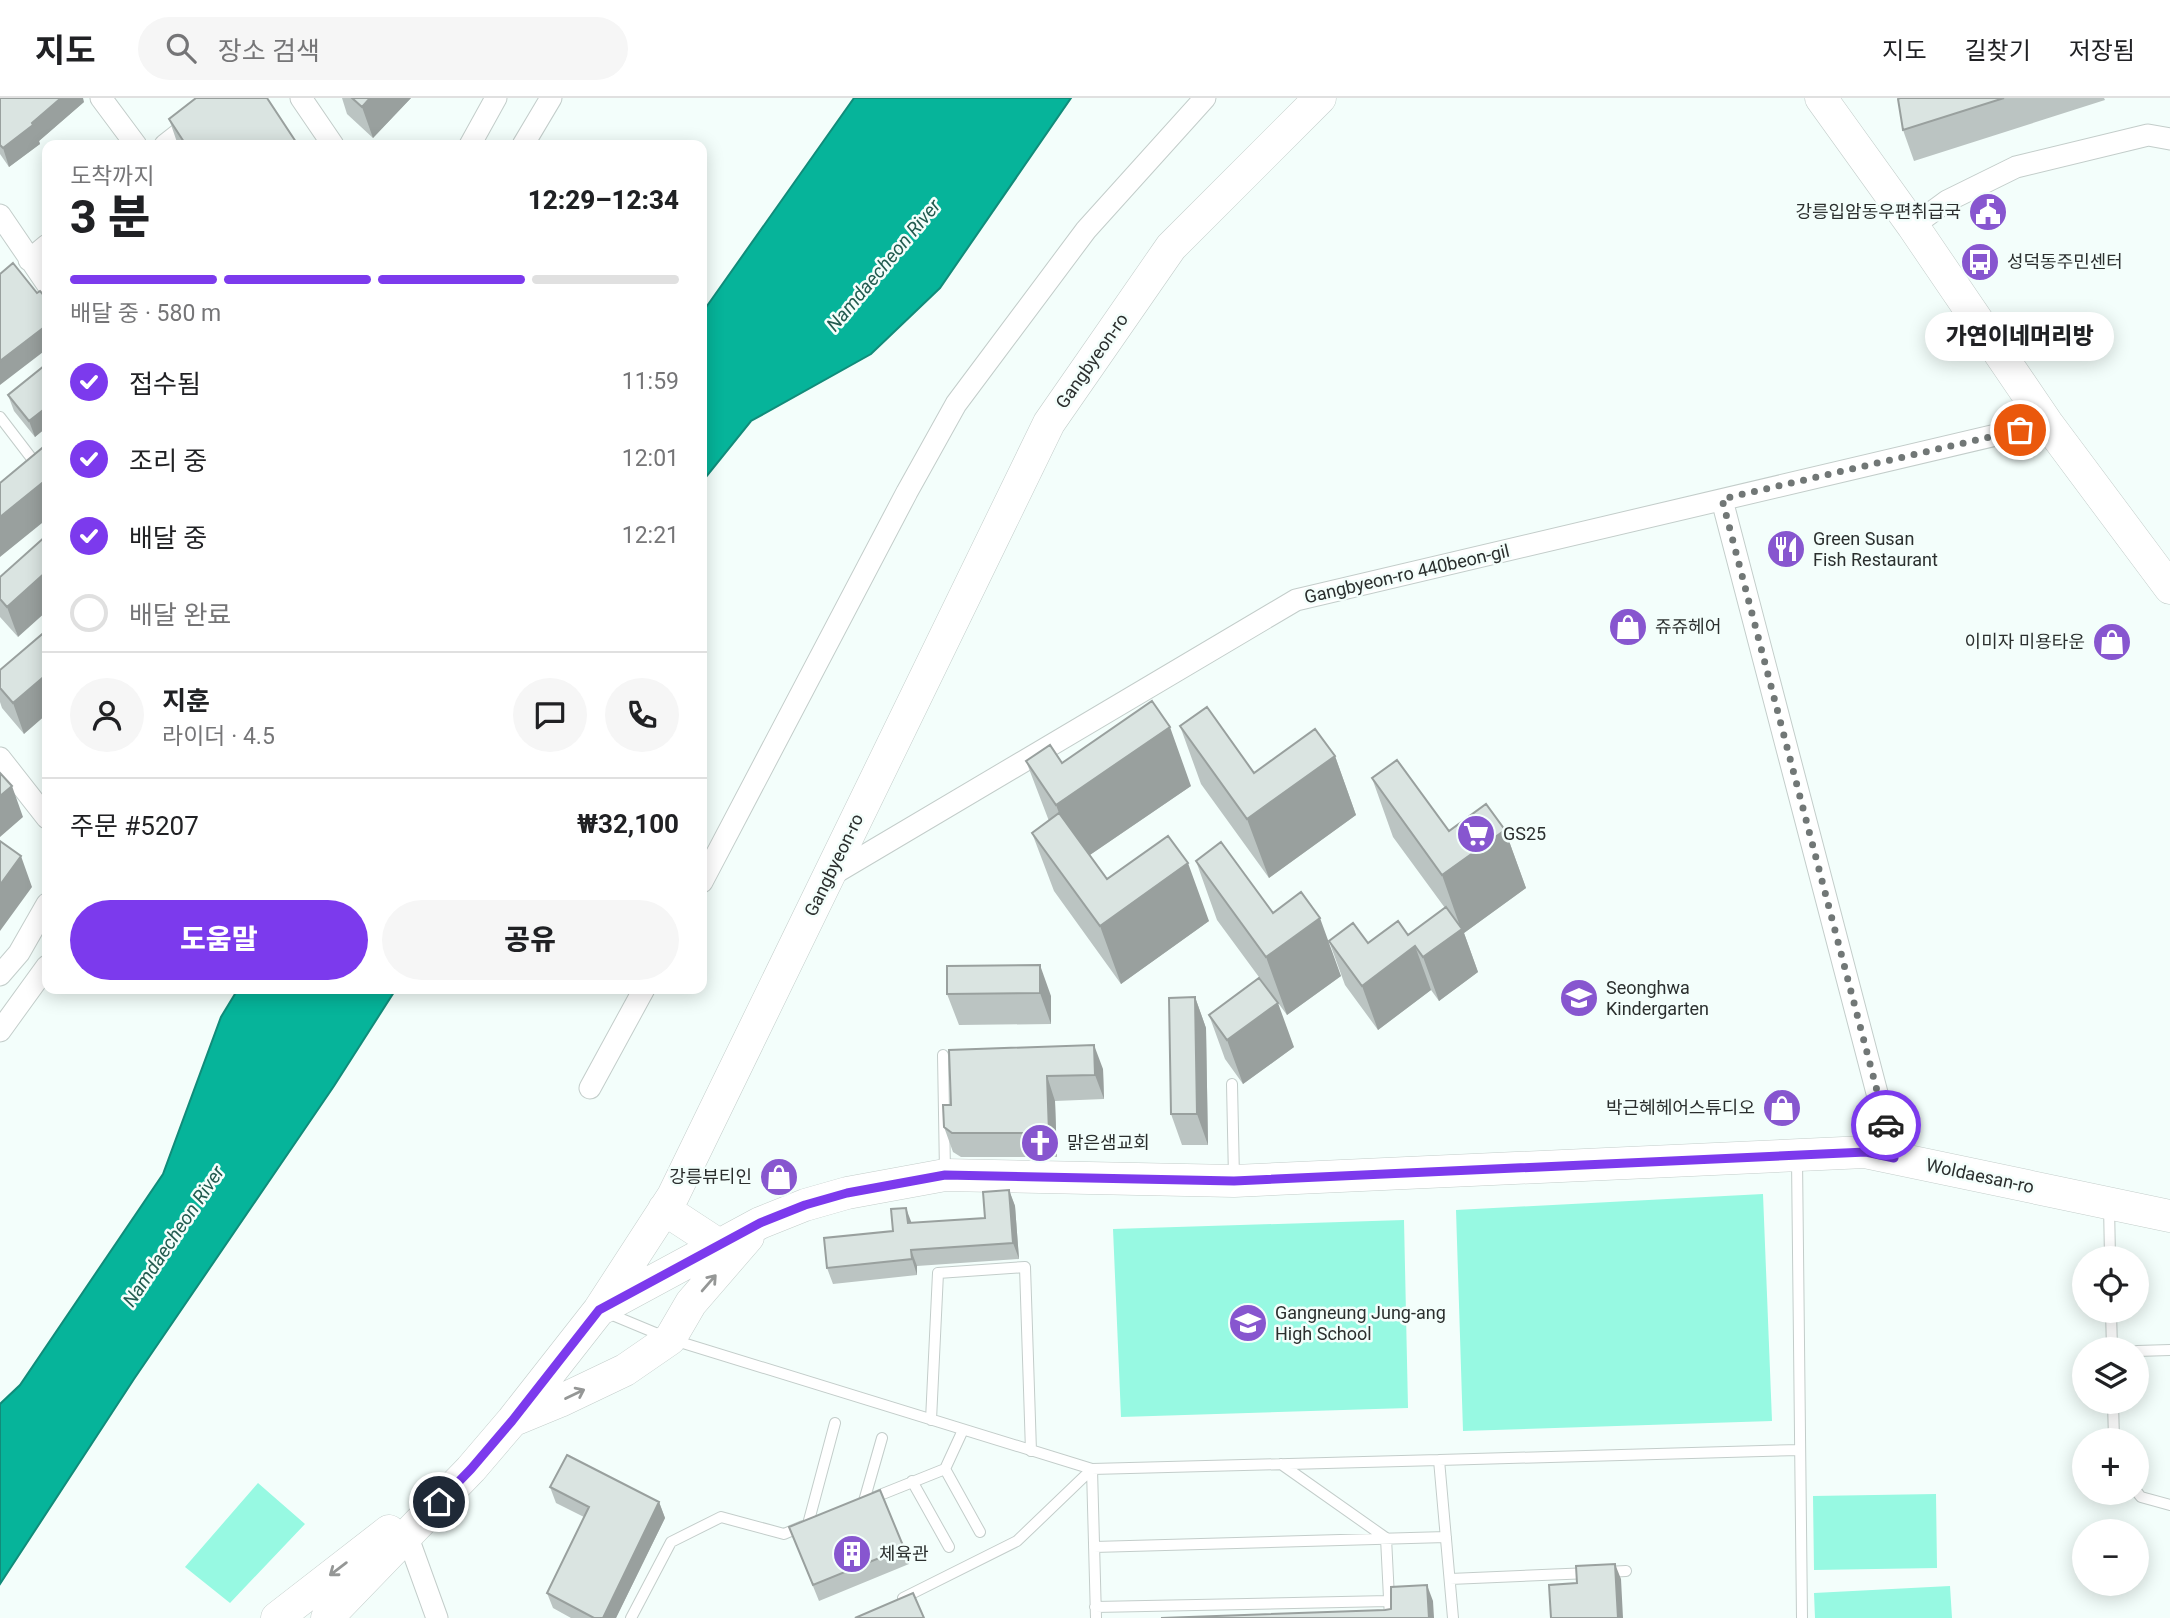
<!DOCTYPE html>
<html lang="ko">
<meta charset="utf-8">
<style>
body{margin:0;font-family:Roboto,"Noto Sans KR",sans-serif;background:#f6f6f6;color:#202124;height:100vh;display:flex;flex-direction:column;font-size:26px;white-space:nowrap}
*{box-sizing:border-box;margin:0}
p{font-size:23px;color:#757577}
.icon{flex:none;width:38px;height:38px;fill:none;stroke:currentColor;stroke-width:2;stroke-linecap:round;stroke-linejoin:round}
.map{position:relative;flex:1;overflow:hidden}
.side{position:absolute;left:42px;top:42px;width:665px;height:854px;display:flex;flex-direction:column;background:#fff;border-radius:14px;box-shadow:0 4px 18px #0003}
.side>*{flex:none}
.controls{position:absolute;left:2072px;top:1148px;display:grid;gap:14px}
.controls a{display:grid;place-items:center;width:77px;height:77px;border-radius:50%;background:#fff;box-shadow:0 4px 18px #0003;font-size:35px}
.pin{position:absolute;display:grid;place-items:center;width:60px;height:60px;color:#fff;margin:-30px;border:4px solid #fff;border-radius:50%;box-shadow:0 2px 7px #0007}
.courier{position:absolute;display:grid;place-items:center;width:70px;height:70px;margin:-35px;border:5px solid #7c3aed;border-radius:50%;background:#fff;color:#222;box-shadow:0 2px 9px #0007}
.bubble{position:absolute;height:49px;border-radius:24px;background:#fff;box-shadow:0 4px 18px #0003;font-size:23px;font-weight:800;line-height:49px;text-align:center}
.headline em{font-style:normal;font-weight:800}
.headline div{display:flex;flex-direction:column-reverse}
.headline{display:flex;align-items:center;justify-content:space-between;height:119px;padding:0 28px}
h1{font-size:46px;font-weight:800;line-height:52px}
.bar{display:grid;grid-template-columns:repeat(4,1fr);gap:10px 7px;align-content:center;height:84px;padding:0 28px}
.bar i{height:9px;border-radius:5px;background:#e0e0e0}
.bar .current{background:#7c3aed}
.bar p{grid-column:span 4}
.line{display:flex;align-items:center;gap:18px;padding:0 28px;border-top:2px solid #e0e0e0}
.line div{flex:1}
.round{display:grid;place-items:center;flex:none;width:74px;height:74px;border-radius:37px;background:#f6f6f6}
ol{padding:0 28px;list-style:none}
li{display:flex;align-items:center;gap:21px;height:77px}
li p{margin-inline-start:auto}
li .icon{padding:7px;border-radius:50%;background:#7c3aed;color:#fff;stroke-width:4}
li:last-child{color:#757577}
li i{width:38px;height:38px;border:4px solid #e0e0e0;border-radius:50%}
.button{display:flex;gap:14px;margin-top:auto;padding:14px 28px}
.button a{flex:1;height:80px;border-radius:42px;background:#7c3aed;color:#fff;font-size:28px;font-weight:800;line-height:80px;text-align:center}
.button a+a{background:#f6f6f6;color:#202124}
header{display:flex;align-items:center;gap:42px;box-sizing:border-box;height:98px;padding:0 35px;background:#fff;border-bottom:2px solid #e0e0e0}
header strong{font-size:33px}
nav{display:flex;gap:38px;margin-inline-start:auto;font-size:24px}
.search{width:490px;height:63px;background:#f6f6f6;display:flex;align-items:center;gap:18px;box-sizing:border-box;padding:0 24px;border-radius:38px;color:#757577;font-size:26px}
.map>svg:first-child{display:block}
.green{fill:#97f9e2}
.water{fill:#06b49a;stroke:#118c7a;stroke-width:2}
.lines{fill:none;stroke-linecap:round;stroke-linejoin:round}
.lane-casing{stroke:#c3cdca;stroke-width:12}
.street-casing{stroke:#c3cdca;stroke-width:23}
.secondary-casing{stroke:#c3cdca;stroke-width:33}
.lane{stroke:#fff;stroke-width:10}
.street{stroke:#fff;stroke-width:21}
.secondary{stroke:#fff;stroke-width:32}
.wall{fill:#bbc4c2}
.shaded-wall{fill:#99a09e}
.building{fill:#dae4e1;stroke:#99a09e;stroke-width:2}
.oneway{stroke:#959796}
.done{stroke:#717776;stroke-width:7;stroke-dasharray:0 12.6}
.route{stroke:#7c3aed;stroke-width:9}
.labels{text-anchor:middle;stroke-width:5;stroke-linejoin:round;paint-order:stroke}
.poi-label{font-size:18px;fill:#2b2f2e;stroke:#f3fefb;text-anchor:start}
.street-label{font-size:18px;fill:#2b2f2e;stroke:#f3fefb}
.water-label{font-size:19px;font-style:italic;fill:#225b4f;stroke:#f3fefb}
</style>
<header>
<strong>지도</strong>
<div class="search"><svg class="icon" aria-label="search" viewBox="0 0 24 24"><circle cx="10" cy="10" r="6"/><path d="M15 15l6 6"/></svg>장소 검색</div>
<nav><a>지도</a><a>길찾기</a><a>저장됨</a></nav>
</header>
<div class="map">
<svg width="2170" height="1520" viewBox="0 0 2170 1520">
<rect width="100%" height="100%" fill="#f3fefb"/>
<!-- green -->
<path class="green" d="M1763,1096L1772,1323L1463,1333L1456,1112Z
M1404,1122L1408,1310L1121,1319L1113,1131Z
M258,1385L305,1426L230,1505L185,1469Z
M1936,1396L1937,1470L1814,1472L1813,1398Z
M1950,1488L1952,1520H1815L1814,1495Z"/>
<!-- water -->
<path class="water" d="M854,0H1071L940,190L871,256L751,323L702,384V215Z
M238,891H396L334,988L134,1281L0,1486V1306L20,1287L163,1076L221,919Z"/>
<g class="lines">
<defs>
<path id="lane" d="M0,319L39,370
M943,957L945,1074
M1232,986L1234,1080
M1797,1061L1802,1520
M2109,1107L2110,1160
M2111,1213L2112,1251
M605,1214L670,1241L1092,1371L1439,1362L1453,1520
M2137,1253L2170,1252
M2113,1304L2114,1342
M931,1322L938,1175L1025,1169L1031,1353
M1439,1362L1800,1352
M1281,1366L1386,1440L1390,1520
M945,1371L980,1434
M1092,1371L1096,1520
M912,1383L949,1449
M2137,1394L2141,1399L2170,1407
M870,1401L945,1371L963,1332
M864,1403L882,1340
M808,1426L835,1325
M1094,1449L1446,1439
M1607,1474L1626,1473
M1450,1481L1590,1475
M903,1500L1017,1443L1092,1371
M1095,1509L1389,1503
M631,1520L671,1444L721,1419L784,1436L803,1428"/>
<path id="street" d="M101,0L136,47
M301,0L333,47
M165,47L225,0
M470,47L496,0
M523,47L551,0
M0,117L47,186
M1913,128L1947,103L2016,69L2148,37L2170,41
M29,162L47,147
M1722,402L1894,1060
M0,660L47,720
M830,778L1296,502L2047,325
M702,784L907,394L956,306L1086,132L1205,0
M0,877L19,855L47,806
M0,933L47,868
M590,990L644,891
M407,1437L437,1520"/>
<path id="secondary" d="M1821,0L1913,128L2047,325L2170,490
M664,1111L719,1147
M601,1211L760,1125L805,1107L847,1095L945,1077L1234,1083L1865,1054L2170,1118
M514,1322L560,1303L625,1272L670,1241L691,1205L748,1139
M277,1520L389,1433
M327,1520L471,1371L512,1323L599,1212L673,1098L1049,325L1171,149L1320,0"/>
</defs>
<!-- lane casing -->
<use href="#lane" class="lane-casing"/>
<!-- street casing -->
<use href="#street" class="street-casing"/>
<!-- secondary casing -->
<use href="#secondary" class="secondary-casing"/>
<!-- lane -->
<use href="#lane" class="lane"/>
<!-- street -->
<use href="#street" class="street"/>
<!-- secondary -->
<use href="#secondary" class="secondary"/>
</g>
<!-- wall -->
<path class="wall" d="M0,0L84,4L39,43L40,46L9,69L0,56Z
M342,0H411L373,40L347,16Z
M1900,0H2106H2104L2105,2L1914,63L1903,32Z
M169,21L298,47H178Z
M47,272V329L35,339L14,313L8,297Z
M0,479L18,539L0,519Z
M47,532L24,636L2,610L0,604V572Z
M1180,628L1254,675L1335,658L1356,717L1269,780L1201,686Z
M1026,663L1062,665L1191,688L1090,757L1107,781L1209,823L1121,886L1054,793L1032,735L1049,723Z
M1372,680L1449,733L1505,732L1526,790L1464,835L1478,874L1439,903L1431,892L1378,932L1345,887L1329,843L1368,845L1408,837L1445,810L1393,739Z
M1196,763L1273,815L1341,878L1287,917L1217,822Z
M947,868L1051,898V926L959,927L947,896Z
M1195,899L1206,930L1208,1047H1182L1171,1016Z
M1209,917L1294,949L1243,986L1225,961Z
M949,952L1103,971L1104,1001L1055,1003L1057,1059H961L953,1054L944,1029L951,1007Z
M1009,1092L1015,1108L1019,1161L917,1168V1177L833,1186L827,1170L893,1133L912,1125L985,1120Z
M550,1389L659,1404L665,1420L616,1520H571L553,1510L547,1495L584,1419L556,1405Z
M789,1429L904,1450L909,1466L819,1503Z"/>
<!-- shaded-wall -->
<path class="shaded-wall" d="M61,0H83L84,4L39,43L40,46L9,69L3,50Z
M370,0H411L373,40L362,9Z
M47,227V251L0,287V263Z
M47,309V329L35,339L29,323Z
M47,381V421L0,459V419Z
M47,473V513L18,539L7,509Z
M47,576V616L24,636L13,605Z
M1170,629L1191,688L1078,765L1056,707Z
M1335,658L1356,717L1269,780L1247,721Z
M12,688L23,719L0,739V698Z
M1505,732L1526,790L1464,835L1478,874L1439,903L1423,859L1461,831L1442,777Z
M21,758L32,789L0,833V787Z
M1188,765L1209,823L1121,886L1100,828Z
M1320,820L1341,878L1287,917L1266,859Z
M1415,848L1431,892L1378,932L1362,888Z
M1040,867L1051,898V926L1040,895Z
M1195,899L1206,930L1208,1047L1197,1016Z
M1278,905L1294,949L1243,986L1227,942Z
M1094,947L1103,971L1104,1001L1095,977Z
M1047,978L1055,1003L1057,1059L1049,1035Z
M1009,1092L1015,1108L1019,1161L1013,1145Z
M906,1110L912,1126L908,1125Z
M911,1152L917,1168V1177L912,1161Z
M659,1404L665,1420L616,1520H603Z
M1615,1466L1621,1481L1623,1520H1618Z
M1427,1487L1433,1503L1434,1520H1429Z"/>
<!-- building -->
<path class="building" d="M0,0H61L32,25L33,27L3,50L0,47Z
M196,0H267L298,47H186L169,21Z
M352,0H370L362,9Z
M1900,0H2004L1903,32L1898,1Z
M13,165L37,195L40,193L47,201V227L0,263V176Z
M44,268L47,272V309L29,323L8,297Z
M47,346V381L0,419V385Z
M47,437V473L7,509L0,501V479Z
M47,532V576L13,605L0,590V572Z
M1152,603L1170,629L1056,707L1026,663L1050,647L1062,665Z
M1207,609L1254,675L1315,631L1335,658L1247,721L1180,628Z
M1397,662L1449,733L1486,706L1505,732L1442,777L1372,680Z
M0,675L12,688L0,698Z
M1059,715L1107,781L1168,738L1188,765L1100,828L1032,735Z
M0,743L21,758L0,787Z
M1221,744L1273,815L1301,794L1320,820L1266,859L1196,763Z
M1446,809L1462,831L1423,859L1415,848L1362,888L1329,843L1353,825L1368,845L1398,823L1408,837Z
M1040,867V895L947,896V868Z
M1259,880L1278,905L1227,942L1209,917Z
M1195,899L1197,1016H1171L1169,900Z
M1094,947L1095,977L1047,978L1049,1035H952L944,1029L943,1007H951L949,952Z
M1009,1092L1013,1145L911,1152L912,1161L827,1170L824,1140L893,1133L891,1111L906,1110L908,1125L985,1120L983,1094Z
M567,1357L659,1404L603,1520H594L547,1495L589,1409L550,1389Z
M880,1392L904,1450L813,1487L789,1429Z
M1615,1466L1618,1520H1551L1549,1487L1577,1485L1576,1468Z
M1427,1487L1429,1520H1161L1385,1512L1391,1511V1489Z
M913,1495L924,1520H855Z"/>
<!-- one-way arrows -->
<defs><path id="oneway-shaft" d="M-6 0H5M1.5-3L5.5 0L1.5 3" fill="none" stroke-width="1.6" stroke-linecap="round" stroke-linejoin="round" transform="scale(1.75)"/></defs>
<g class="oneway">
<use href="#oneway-shaft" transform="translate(709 1185) rotate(-49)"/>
<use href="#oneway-shaft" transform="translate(575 1296) rotate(-26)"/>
<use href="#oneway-shaft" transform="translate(338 1471) rotate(143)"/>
</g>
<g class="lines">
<!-- done -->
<path class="done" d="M1886,1027L1722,401L2020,332"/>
<!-- route -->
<path class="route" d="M439,1404L471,1371L512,1323L599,1212L760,1125L805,1107L847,1095L945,1077L1234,1083L1866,1054L1894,1060L1886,1027"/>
</g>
<!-- icons -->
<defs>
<symbol id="civic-disc" viewBox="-11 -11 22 22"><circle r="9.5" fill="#8756cf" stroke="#f3fefb"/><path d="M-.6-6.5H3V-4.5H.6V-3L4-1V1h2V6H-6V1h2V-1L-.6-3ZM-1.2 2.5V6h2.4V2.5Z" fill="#fff"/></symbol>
<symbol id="bus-disc" viewBox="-11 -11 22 22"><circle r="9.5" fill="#8756cf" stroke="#f3fefb"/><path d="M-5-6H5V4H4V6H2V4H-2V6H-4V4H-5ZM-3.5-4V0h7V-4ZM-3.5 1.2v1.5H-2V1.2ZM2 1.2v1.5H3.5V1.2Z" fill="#fff"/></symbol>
<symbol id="restaurant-disc" viewBox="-11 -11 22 22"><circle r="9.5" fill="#8756cf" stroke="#f3fefb"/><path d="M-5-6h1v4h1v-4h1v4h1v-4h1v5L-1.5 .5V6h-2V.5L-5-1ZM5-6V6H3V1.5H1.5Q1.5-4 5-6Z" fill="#fff"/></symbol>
<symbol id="shop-disc" viewBox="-11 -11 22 22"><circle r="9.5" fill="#8756cf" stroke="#f3fefb"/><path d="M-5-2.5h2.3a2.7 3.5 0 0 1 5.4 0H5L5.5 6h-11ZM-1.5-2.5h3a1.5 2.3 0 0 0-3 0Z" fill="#fff"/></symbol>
<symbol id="supermarket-disc" viewBox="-11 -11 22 22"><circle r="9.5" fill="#8756cf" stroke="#f3fefb"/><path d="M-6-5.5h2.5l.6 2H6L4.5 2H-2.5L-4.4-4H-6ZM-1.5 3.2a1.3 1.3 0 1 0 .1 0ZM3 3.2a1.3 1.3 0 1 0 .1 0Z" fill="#fff"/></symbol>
<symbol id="school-disc" viewBox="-11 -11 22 22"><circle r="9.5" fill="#8756cf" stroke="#f3fefb"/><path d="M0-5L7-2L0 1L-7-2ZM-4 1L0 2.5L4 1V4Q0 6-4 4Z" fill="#fff"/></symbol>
<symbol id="church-disc" viewBox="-11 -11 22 22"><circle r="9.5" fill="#8756cf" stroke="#f3fefb"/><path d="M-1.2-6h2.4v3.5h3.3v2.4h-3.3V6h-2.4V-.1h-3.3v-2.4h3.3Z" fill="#fff"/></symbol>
<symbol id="building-disc" viewBox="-11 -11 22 22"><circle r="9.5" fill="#8756cf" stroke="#f3fefb"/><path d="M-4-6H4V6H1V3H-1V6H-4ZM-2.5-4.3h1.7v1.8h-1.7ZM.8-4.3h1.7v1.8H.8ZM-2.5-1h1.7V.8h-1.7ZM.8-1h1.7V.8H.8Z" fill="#fff"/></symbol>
</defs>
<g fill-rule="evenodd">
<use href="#civic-disc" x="1966" y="92" width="44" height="44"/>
<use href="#bus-disc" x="1958" y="142" width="44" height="44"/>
<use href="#restaurant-disc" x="1764" y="429" width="44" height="44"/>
<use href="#shop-disc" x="1606" y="507" width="44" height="44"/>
<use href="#shop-disc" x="2090" y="522" width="44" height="44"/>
<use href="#supermarket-disc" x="1454" y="714" width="44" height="44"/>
<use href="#school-disc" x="1557" y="878" width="44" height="44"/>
<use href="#shop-disc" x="1760" y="988" width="44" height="44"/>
<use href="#church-disc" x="1018" y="1023" width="44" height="44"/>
<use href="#shop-disc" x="757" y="1057" width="44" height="44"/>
<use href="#school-disc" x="1226" y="1203" width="44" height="44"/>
<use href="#building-disc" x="830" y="1434" width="44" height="44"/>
</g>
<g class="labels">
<!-- poi labels -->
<g class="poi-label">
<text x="1961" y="120" text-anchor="end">강릉입암동우편취급국</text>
<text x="2007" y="170">성덕동주민센터</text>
<text x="1813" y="447">Green Susan<tspan x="1813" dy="21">Fish Restaurant</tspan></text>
<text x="1655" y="535">쥬쥬헤어</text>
<text x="2085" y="550" text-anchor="end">이미자 미용타운</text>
<text x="1503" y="742">GS25</text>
<text x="1606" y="896">Seonghwa<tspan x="1606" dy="21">Kindergarten</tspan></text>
<text x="1755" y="1016" text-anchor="end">박근혜헤어스튜디오</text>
<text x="1067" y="1051">맑은샘교회</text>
<text x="752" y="1085" text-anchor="end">강릉뷰티인</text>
<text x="1275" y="1221">Gangneung Jung-ang<tspan x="1275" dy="21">High School</tspan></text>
<text x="879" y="1462">체육관</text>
</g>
<!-- street labels -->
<g class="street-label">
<text transform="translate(1092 263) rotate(-55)" y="6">Gangbyeon-ro</text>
<text transform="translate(1407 476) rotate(-13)" y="6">Gangbyeon-ro 440beon-gil</text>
<text transform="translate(834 767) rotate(-64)" y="6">Gangbyeon-ro</text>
<text transform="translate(1980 1078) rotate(12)" y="6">Woldaesan-ro</text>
</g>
<!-- water labels -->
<g class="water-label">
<text transform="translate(883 167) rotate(-50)" y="7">Namdaecheon River</text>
<text transform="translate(173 1138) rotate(-56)" y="7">Namdaecheon River</text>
</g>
</g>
</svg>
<div class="controls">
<a><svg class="icon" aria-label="locate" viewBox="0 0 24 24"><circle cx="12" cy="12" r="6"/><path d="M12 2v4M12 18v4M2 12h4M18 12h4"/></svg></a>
<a><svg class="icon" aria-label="layers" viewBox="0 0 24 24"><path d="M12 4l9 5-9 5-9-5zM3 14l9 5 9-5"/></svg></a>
<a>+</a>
<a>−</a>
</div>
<div class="pin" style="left:2020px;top:332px;background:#ea580c"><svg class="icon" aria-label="bag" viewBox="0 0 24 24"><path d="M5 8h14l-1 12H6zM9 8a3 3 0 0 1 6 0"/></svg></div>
<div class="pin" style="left:439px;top:1404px;background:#1f2937"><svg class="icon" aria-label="home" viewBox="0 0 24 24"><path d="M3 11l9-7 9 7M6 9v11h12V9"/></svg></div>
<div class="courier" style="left:1886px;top:1027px"><svg class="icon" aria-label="car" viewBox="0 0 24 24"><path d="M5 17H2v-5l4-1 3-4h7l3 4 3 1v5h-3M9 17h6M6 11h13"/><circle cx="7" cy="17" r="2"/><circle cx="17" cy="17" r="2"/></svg></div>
<div class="bubble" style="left:1925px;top:214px;width:189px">가연이네머리방</div>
<section class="side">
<div class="headline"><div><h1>3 분</h1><p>도착까지</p></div><em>12:29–12:34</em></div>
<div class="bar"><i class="current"></i><i class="current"></i><i class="current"></i><i></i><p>배달 중 · 580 m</p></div>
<ol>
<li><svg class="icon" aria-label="check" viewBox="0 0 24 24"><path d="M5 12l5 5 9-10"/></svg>접수됨<p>11:59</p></li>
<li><svg class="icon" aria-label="check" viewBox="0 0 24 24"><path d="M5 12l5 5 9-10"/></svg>조리 중<p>12:01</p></li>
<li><svg class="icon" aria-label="check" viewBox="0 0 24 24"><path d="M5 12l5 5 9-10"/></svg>배달 중<p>12:21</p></li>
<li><i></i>배달 완료</li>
</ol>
<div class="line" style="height:126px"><a class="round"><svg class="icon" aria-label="person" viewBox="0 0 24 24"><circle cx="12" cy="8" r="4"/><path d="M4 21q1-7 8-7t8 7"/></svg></a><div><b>지훈</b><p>라이더 · 4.5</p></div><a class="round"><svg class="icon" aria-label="chat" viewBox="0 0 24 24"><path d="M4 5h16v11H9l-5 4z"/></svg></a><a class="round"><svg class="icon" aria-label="phone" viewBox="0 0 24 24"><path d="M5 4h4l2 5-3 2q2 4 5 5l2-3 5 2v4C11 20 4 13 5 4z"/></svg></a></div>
<div class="line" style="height:91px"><div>주문 #5207</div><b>₩32,100</b></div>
<div class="button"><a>도움말</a><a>공유</a></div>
</section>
</div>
